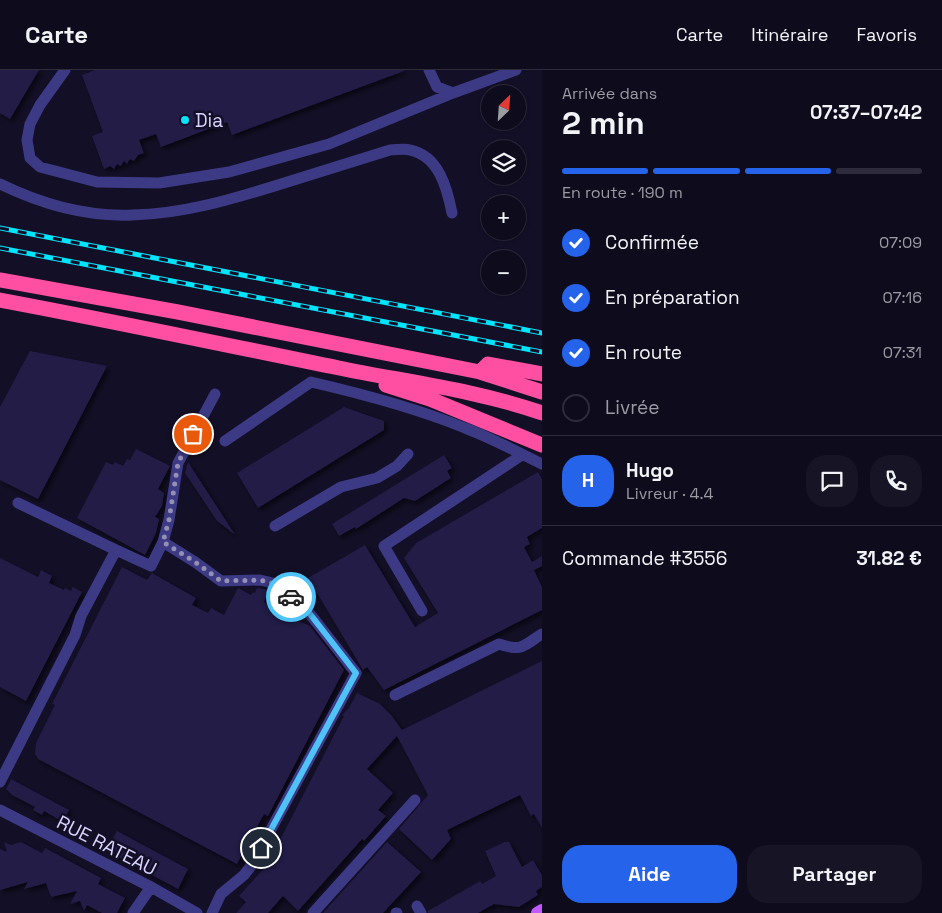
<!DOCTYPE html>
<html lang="fr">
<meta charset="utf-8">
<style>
body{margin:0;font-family:"Space Grotesk",sans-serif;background:#171425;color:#f1f3f6;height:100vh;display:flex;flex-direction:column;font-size:19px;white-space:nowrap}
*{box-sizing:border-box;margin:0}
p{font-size:16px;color:#9b9ba3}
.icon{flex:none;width:28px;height:28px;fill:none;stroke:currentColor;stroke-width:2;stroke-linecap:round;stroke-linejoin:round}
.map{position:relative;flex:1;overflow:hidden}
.drawer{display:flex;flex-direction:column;background:#0e0b1c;width:400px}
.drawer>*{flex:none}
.needle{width:32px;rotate:25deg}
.controls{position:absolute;left:481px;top:15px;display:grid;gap:10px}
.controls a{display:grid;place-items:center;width:45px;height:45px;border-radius:50%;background:#0e0b1c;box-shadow:0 1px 4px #0004,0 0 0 1px #2e2b3b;font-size:25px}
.pin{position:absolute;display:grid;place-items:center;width:42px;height:42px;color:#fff;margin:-21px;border:2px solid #fff;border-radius:50%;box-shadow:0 1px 5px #0007}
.courier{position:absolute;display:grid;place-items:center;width:50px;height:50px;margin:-25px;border:4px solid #4fc3f7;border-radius:50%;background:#fff;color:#222;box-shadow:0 1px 6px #0007}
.head em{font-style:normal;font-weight:800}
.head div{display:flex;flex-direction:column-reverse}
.head{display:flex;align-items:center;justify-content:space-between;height:85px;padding:0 20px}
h1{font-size:32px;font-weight:800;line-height:38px}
.bar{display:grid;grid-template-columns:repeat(4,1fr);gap:8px 5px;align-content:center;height:60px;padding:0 20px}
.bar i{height:6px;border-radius:4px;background:#2e2b3b}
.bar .on{background:#2563eb}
.bar p{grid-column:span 4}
.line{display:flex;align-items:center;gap:12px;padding:0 20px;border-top:1px solid #2e2b3b}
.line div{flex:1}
.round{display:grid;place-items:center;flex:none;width:52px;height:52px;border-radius:20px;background:#171425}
ol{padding:0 20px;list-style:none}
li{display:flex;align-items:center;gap:15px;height:55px}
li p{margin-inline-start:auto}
li .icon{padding:5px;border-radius:50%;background:#2563eb;color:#fff;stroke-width:4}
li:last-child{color:#9b9ba3}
li i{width:28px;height:28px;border:2px solid #2e2b3b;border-radius:50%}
.cta{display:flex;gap:10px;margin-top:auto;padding:10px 20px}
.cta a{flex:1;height:58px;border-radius:20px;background:#2563eb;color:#fff;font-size:20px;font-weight:800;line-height:58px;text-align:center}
.cta a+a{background:#171425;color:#f1f3f6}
header{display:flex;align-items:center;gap:30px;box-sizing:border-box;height:70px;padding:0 25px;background:#0e0b1c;border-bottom:1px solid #2e2b3b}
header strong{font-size:24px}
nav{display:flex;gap:28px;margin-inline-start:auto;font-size:18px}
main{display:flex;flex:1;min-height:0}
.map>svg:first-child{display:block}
.building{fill:#241b47;filter:url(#shadow)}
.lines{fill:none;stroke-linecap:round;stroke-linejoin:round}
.minor{stroke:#3d3a85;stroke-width:11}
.major{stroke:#c25bff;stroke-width:12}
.highway{stroke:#ff4fa3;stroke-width:15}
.rail-casing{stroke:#00e5ff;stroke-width:5}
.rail{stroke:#130f26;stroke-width:3;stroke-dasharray:9;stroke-linecap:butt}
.done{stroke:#948fb3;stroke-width:5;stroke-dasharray:0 9}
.route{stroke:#4fc3f7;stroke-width:6}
.poi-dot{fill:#00e5ff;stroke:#130f26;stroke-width:2}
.labels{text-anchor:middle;stroke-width:5;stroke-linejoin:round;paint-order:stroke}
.poi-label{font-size:19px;fill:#d9d4ff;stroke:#130f26;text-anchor:start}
.street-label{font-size:19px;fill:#d9d4ff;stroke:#130f26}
</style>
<header>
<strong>Carte</strong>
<nav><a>Carte</a><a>Itinéraire</a><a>Favoris</a></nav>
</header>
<main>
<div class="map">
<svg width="542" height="843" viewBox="0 0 542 843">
<defs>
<filter id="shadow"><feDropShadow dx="3" dy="3" stdDeviation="2.5" flood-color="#0009"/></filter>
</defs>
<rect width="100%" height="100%" fill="#130f26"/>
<!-- building -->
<path class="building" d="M0,0H39L10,49L0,43Z
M95,0H404V1L232,65L227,52L161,77L156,64L139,70L144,83L138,85L134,91L130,89L127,94L124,91L121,96L117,94L114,99L110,96L104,99L92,66L103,62L82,5Z
M30,281L107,296L38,429L0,410V337Z
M344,337L384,351V360L258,438L237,403Z
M136,379L170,396L158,419L164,423L162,436L155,447L159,449L156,463L145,485L77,448L106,392L113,395L115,392L123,396L127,389L130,390Z
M444,385L452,398L447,401L451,408L415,431L404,428L356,459L355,457L339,466L332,454Z
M188,392L234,463V464L217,451L185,403Z
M538,402L542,409V458L527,467L530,474L524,477L532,492L542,486V496L534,500L542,517V540L384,620L367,597L363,600L308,508L365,475L415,557L438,543L404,488L416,473Z
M0,488L38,507L41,500L52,506L49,513L64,520L65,518L71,521L73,517L82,522L26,631L0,617Z
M122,497L147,510L152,503L196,528L192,535L208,543L211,538L224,545L238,518L251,525L253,522L255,523L257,518L269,520L264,532L287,544L290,539L299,545L297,550L310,556L344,600L268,746L264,744L237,794L38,689L35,684L36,673L55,635L52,634Z
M542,591V758L534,744L531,746L520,725L447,760L451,769L432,790L399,759L428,725L397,666L367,699L393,723L378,740L386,746L364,771L362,769L298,841L283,826L268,843H236L246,832L239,826L267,795L344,646L342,645L349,638L357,623L380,634L392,646L402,660Z
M11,709L69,740L63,752L44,741L42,745L33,740L35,737L12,725L6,719Z
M117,761L188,799L178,819L107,781Z
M4,772L11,775L21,772L42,783L45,778L101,808L98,814L125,828L117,843H102L87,835L84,841L80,831L70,834L77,821L51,827L46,813L24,819L28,812L0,820V779L7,782Z
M387,772L421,802L383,843H323Z
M505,772H509L522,797L533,790L542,805V817L536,821L538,825L519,837L494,834L478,843H428V841L480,811L482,814L496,806L485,781Z"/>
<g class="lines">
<!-- minor -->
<path class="minor" d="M65,0L40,35L30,54L27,70L30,88L40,97L97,112L159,113L229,102L329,74L453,23L516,0
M429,0L437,17L453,23
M0,114C41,134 86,147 132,145C183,144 233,129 281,114C317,103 354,91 390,80C397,80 404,78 410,80C439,86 447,118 452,143
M225,371L311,312C363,324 416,338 465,358C492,368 517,382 542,394
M275,456L341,417L377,408L397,396L408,384
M163,472L169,450L178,393L215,324
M116,480L151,496L163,472L195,492L221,511L260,510L273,513L310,544L356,603L251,796L244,805L221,824L212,843
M422,541L384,476L522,385
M395,625L499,574C522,582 523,576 542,564
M0,712L75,565L81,546L116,480L18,433
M0,740L151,817L197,843
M417,836L421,843
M133,843L151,817
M313,843L415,730
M396,843H397"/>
<!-- major -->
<path class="major" d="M537,843L542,840"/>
<!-- highway -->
<path class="highway" d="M0,210L178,242L480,302L542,322
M0,230C113,251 226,275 339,298C407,312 476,320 542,343
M480,302L488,294L542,304
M386,315L430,329L542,375"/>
<defs>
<path id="rail" d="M0,158L542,263
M0,178L542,282"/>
</defs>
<!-- rail casing -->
<use href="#rail" class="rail-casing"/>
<!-- rail -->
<use href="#rail" class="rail"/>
</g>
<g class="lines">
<!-- done -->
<path class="done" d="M193,364L178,393L169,450L163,472L195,492L221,511L260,510L272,513L291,527"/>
<!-- route -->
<path class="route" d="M261,778L356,603L310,544L291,527"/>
</g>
<!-- markers -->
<circle class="poi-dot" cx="185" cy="50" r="5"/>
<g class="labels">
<!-- poi labels -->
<g class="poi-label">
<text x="195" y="57">Dia</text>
</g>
<!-- street labels -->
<g class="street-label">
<text transform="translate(107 775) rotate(27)" y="7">RUE RATEAU</text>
</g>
</g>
</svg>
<div class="controls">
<a><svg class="needle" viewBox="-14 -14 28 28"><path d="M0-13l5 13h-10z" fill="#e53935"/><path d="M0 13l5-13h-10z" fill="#9b9ba3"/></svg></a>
<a><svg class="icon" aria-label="layers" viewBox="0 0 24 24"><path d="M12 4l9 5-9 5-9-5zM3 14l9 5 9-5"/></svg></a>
<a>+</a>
<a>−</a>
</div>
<div class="pin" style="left:193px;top:364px;background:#ea580c"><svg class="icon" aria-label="bag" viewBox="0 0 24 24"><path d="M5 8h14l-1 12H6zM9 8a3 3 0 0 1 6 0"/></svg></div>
<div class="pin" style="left:261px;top:778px;background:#1f2937"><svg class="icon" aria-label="home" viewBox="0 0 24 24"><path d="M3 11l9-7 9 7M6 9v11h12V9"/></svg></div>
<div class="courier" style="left:291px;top:527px"><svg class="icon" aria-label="car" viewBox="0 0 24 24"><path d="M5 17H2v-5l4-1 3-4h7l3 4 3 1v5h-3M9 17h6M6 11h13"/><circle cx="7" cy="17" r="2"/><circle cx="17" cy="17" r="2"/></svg></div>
</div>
<section class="drawer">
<div class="head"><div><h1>2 min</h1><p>Arrivée dans</p></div><em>07:37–07:42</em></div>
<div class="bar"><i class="on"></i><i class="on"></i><i class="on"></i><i></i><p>En route · 190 m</p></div>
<ol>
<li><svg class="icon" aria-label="check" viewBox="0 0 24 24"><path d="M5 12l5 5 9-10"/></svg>Confirmée<p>07:09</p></li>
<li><svg class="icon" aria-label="check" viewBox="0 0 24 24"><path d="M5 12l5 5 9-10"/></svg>En préparation<p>07:16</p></li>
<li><svg class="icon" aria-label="check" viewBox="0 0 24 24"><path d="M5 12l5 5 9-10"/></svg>En route<p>07:31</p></li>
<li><i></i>Livrée</li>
</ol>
<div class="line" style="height:90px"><b class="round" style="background:#2563eb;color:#fff">H</b><div><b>Hugo</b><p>Livreur · 4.4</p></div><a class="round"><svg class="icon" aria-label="chat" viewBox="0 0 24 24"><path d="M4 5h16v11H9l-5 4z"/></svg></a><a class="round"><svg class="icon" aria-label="phone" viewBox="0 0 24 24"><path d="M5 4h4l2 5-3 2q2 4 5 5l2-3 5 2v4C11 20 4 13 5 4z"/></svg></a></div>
<div class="line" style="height:65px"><div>Commande #3556</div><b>31.82 €</b></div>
<div class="cta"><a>Aide</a><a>Partager</a></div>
</section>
</main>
